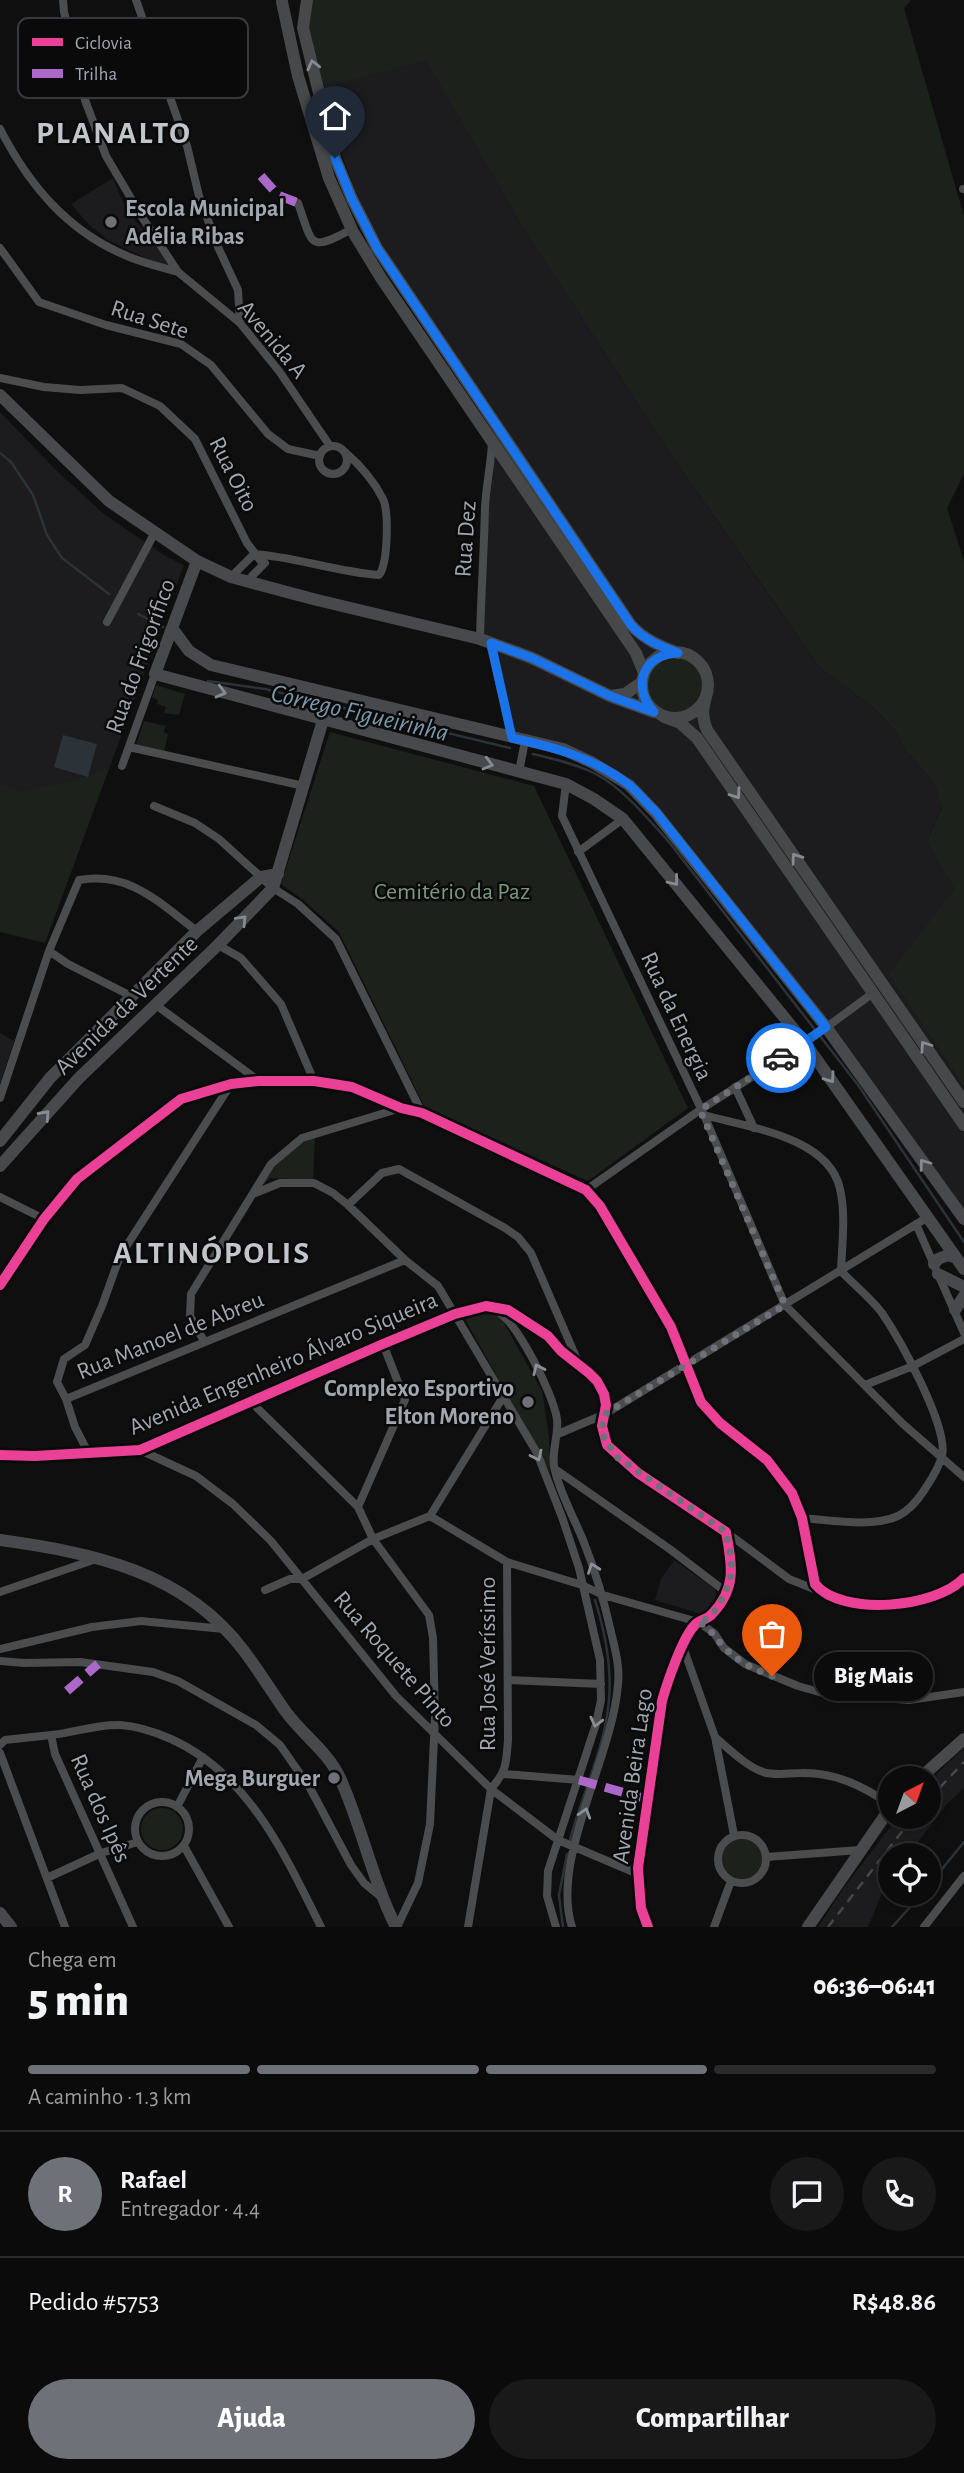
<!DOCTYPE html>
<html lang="pt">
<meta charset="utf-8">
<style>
body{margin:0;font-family:"Alegreya Sans",sans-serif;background:#19191a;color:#f1f3f6;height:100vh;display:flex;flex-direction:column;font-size:26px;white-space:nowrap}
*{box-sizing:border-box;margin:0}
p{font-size:23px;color:#9a9b9d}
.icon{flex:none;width:38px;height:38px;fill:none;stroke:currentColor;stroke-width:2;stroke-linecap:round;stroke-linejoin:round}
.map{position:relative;height:1927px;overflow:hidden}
.sheet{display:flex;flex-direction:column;background:#0b0b0c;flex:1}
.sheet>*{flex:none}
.needle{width:46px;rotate:41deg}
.controls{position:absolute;left:878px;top:1766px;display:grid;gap:14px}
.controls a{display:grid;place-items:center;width:63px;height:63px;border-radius:50%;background:#0b0b0c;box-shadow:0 4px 10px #0003,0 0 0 2px #2b2b2d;font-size:35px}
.pin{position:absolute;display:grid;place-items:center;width:60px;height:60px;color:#fff;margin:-72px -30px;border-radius:50% 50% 50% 0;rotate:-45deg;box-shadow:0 0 7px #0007}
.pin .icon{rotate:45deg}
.courier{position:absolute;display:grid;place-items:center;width:70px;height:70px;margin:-35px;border:5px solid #1a73e8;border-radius:50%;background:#fff;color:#222;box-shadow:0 2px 9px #0007}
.bubble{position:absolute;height:49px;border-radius:24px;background:#0b0b0c;box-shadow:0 4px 10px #0003,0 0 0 2px #2b2b2d;font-size:23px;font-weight:800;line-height:49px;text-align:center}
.headline em{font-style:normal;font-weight:800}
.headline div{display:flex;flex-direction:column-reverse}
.headline{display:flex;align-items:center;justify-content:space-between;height:119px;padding:0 28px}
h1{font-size:46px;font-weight:800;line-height:52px}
.bar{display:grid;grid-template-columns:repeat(4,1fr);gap:10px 7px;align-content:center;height:84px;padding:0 28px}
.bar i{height:9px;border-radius:5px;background:#2b2b2d}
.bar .active{background:#6e7278}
.bar p{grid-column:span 4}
.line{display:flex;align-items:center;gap:18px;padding:0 28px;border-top:2px solid #2b2b2d}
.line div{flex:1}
.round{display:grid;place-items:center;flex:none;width:74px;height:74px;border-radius:37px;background:#19191a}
.primary-button{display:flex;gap:14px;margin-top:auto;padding:14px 28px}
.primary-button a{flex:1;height:80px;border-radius:42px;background:#6e7278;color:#fff;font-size:28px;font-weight:800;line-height:80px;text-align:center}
.primary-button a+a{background:#19191a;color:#f1f3f6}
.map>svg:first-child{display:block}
.built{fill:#1c1c1e}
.green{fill:#1c211c}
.water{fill:#2b3238}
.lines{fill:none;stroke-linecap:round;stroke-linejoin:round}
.stream{stroke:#2b3238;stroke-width:2.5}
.street{stroke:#4a4c4e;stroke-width:8}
.secondary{stroke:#48494c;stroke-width:12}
.primary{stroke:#47484a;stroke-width:12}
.rail{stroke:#454749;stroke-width:2.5;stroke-dasharray:9 7;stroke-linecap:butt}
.quiet{stroke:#ac68c9;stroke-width:9;stroke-dasharray:18 9;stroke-linecap:butt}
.cycleway-casing{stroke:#0a0a0b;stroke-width:15}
.cycleway{stroke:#ea4096;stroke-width:10}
.oneway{stroke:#868a91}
.oneway2{stroke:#868b92}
.oneway3{stroke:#8b9098}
.done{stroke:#6e7278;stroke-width:7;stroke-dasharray:0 12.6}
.route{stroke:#1a73e8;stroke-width:9}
.poi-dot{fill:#6e7278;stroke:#0a0a0b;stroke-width:2.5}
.labels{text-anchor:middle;stroke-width:5;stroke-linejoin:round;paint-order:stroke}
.poi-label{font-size:24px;font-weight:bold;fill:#a1a7b0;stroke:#0a0a0b;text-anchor:end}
.street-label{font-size:24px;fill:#a1a7b0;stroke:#0a0a0b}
.park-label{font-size:24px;fill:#7a997a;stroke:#0a0a0b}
.water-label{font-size:26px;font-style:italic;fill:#7b97a9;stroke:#0a0a0b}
.district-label{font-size:32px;font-weight:bold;letter-spacing:2px;fill:#c2c5cc;stroke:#0a0a0b}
.key{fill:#0a0a0b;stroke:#37393d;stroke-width:2}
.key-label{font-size:19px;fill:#a1a7b0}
</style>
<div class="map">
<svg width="964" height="1927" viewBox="0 0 964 1927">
<rect width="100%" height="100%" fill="#0f0f10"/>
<!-- built -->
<path class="built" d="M426,59L526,233L679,466L782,614L820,668L874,708L895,730L904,748L935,785L942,806L927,842L956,889L888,974L964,1087V1218L655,811L593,763L513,738L491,644L480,639L492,443L497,418L394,265L362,208L344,161L321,89Z
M113,178L121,198L134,219L175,267L156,263L108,240L89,225L71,204Z
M0,412L57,471L104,514L165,556L184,565L45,943L0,932Z
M0,1033L14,1041L0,1084Z
M674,1560L715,1589L717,1599L704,1615L655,1600L661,1579Z
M964,1748V1788L947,1804L908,1855H891V1879L882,1893L868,1927H818L845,1886L898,1817L929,1816V1781Z"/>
<!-- green -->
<path class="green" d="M311,0H911L904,8L964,216V474L947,508L964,561V1087L888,974L955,889L927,842L942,807L935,785L904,748L895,730L874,708L820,668L679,466L526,233L426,60L321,89L306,22Z
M645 685a29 29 0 1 1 58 0a29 29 0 1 1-58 0Z
M156,685L185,694L179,715L164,713L166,707L157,704L158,700L152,697Z
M144,721L166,726L164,732L168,734L164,752L136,746Z
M330,732L534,786L688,1108L588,1181L425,1108L339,932L302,899L281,884Z
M109,768L45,943L0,932V785L20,791L76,780Z
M315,1136L313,1180L270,1178L263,1185C268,1163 295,1146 315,1136Z
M488,1310L500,1316L542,1391L549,1436L550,1472L465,1319V1316Z
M141 1829a21 21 0 1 1 42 0a21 21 0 1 1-42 0Z
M718 1859a23 23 0 1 1 46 0a23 23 0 1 1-46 0Z"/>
<!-- water -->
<path class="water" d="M63,735L97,744L88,777L54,767Z"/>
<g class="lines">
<!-- stream -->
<path class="stream" d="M0,453L11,462L33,495L47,535L62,558L109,594
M138,614L163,627
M208,681L265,689L510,748
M533,754C553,759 577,764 596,774C625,790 647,818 669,842L816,1031
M820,1036L858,1085L964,1242
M570,1840C582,1794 605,1748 609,1700C612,1666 605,1632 595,1600
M929,1885L964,1842
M563,1927L559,1895L567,1854
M892,1927L922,1894"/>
<!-- street -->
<path class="street" d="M63,0L64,12L85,100L106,156L142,217L178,272L240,323L279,371L330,446
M136,0L187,146L199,196L218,247L238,290L240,323
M0,129C29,185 67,231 127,256C143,263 161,267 178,272
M963,189H964
M298,203C313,245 308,253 352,229
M0,248L39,302L106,325L181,344L211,365L268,434L288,449L320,456
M0,378L44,387L80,390L122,388L160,406L195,439L247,543L263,564
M319 460a14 14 0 1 1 28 0a14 14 0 1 1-28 0Z
M231,577L254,554C296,557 337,572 379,575C388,564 389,512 383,499C374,481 360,465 345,452
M247,581L265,563
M107,622L154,534
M480,639C481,595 484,551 485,508C486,486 491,464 492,443
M490,643L512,738
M129,747L304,786
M122,766L155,674
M519,772L525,741
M566,784L562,816L704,1115L785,1305L903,1424L964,1477
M154,806L195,823L219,839L273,888L298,904L336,939L422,1113
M578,852L623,819
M218,945L241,958L281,1004L314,1081
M49,951L68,964L131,996
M156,1005L259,1081
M735,1087L754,1128
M0,1098L49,951L79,880C130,871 159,903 197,931
M704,1115C747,1127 829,1137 840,1189C846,1215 842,1244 841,1271C854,1285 871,1298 882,1313C899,1338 949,1427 942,1456C939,1467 931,1480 925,1489C918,1500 910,1510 898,1516C871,1528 831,1520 802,1518
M586,1190L700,1110L805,1043L873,993
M253,1194L280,1183H314L333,1193L348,1205L405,1260L438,1286L537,1453L562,1517L579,1568L600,1660L601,1700L596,1724L548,1871L547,1896L556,1927
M0,1197L44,1219
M348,1205L382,1173L399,1169L505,1228L518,1237L531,1253L579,1364
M916,1224L964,1333
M0,1285L44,1219L77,1179L181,1099L231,1084L259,1081H314L352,1087L401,1108L422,1113L586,1190L600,1206L671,1327L701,1402L720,1423L767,1460L792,1493L802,1518L815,1584C842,1617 936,1608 964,1578
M495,1310C517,1320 553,1394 557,1419C559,1436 550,1455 555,1471C561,1495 574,1518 583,1540C595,1570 604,1600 611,1632C615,1649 620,1666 618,1684C613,1757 550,1859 572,1927
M204,1341L190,1316L191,1294L271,1164L302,1138L401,1108
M865,1385L913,1366L964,1339
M66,1399L405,1260
M250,1401L358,1507L373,1539L429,1615L433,1638L435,1717L430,1824L418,1883L397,1927
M558,1434L605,1414L928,1217
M140,1450L196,1476L233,1504L271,1541L396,1696L491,1789L558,1840L638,1874
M89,1454L75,1427L66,1399L57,1382L64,1359L85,1345L102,1306L120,1256L231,1084
M0,1455L35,1456L140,1450L383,1344L455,1314L486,1306L508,1310L548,1336L561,1351L589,1373L597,1381L604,1394L606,1405L602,1426L607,1445L638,1473L726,1532C732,1565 737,1588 712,1614C707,1620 698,1620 694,1626C682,1639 667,1683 662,1701L638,1868L641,1908L648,1927
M555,1469L671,1550L726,1592
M358,1507L405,1400L383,1344
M430,1516L507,1562L582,1585L603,1595L698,1622L714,1633L724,1648L745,1664L798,1686L826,1694L909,1700L964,1692
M726,1532L789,1579L819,1591
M265,1590L290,1579H302L373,1539L430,1516L503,1397
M0,1592L96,1559
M683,1647L715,1737L734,1835
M0,1649L92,1627L141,1621L224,1629
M0,1661L24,1663L80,1662L153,1672L178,1681L256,1725L280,1745L310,1788L351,1865L364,1883L381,1897
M508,1680L601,1684
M715,1737C729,1749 746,1766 763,1772C775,1776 789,1773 801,1773C835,1772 863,1786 891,1805
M0,1745L5,1740L51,1735
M0,1753L65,1927
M504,1774L579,1780
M135 1829a27 27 0 1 1 54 0a27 27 0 1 1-54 0Z
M177,1807L203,1757
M718 1859a24 24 0 1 1 48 0a24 24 0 1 1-48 0Z
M184,1846L229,1927
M766,1857L860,1850
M47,1878L101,1853L138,1842
M133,1927L55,1754L51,1735C74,1733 96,1724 120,1725C137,1726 155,1732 171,1739C249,1774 285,1855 321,1927
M468,1927L491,1789C507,1770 506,1764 508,1740L507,1562
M714,1927L731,1881
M924,1927L964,1876"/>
<!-- secondary -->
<path class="secondary" d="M0,395L109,501L197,561L231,577L313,599L480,639L532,658L610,696L654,712
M197,561L155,674L566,784L594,799L623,819L805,1043L964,1269
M172,628L189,651L211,665L563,749L593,763L629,785L655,812L826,1027L964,1219
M610,696L625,694L641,683
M0,1141L50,1078L197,931L261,877L278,874
M0,1166L79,1078L218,945L273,888L323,720
M934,1264L938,1259L948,1255L954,1257
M938,1274L964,1287
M955,1310L964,1296
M0,1540C93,1553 184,1571 244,1651C259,1671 272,1692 286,1712C303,1735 328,1752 340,1778C362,1827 372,1879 396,1927
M920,1778L964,1739
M0,1913L11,1927
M808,1927L891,1807"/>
<!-- primary -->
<path class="primary" d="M307,0L303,28L335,158L352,199L377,248L631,625C645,640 660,646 678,653
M282,2L298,76L329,178L353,232L381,278L636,653L644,673
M642 685a33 33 0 1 1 66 0a33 33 0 1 1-66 0Z
M707,693C703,707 701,716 707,730L964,1102
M664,717L680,723L697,738L964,1125"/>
<!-- rail -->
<path class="rail" d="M929,1799L964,1762
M828,1927L914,1816"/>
<!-- quiet -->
<path class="quiet" d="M261,176L278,195L298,203
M67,1691L98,1664
M579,1780L647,1799"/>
<defs>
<path id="cycleway" d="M0,1285L44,1219L77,1179L181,1099L231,1084L259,1081H314L352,1087L401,1108L422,1113L586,1190L600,1206L671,1327L701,1402L720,1423L767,1460L792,1493L802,1518L815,1584C842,1617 936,1608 964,1578
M0,1455L35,1456L140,1450L383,1344L455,1314L486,1306L508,1310L548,1336L561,1351L589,1373L597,1381L604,1394L606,1405L602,1426L607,1445L638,1473L726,1532C732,1565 737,1588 712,1614C707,1620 698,1620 694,1626C682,1639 667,1683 662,1701L638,1868L641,1908L648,1927"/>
</defs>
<!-- cycleway casing -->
<use href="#cycleway" class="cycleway-casing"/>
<!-- cycleway -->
<use href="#cycleway" class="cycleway"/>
</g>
<!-- one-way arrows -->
<defs><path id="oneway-chevron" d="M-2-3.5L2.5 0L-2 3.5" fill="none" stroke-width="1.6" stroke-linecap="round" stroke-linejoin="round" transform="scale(1.75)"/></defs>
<g class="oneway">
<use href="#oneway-chevron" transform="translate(313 65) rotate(-104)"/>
<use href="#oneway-chevron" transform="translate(736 794) rotate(55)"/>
<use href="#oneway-chevron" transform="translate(796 858) rotate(-125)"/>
<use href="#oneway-chevron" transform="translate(925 1046) rotate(-124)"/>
</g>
<g class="oneway2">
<use href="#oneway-chevron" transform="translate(221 692) rotate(15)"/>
<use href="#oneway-chevron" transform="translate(488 764) rotate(15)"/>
<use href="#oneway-chevron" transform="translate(674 881) rotate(51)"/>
<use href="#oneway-chevron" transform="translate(242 920) rotate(-46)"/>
<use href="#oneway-chevron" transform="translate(830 1078) rotate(55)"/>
<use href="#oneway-chevron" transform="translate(45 1115) rotate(-48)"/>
<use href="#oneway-chevron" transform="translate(924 1164) rotate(-126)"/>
</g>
<g class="oneway3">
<use href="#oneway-chevron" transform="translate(538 1369) rotate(-115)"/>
<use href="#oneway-chevron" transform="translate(537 1456) rotate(65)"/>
<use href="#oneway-chevron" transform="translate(593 1568) rotate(-110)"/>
<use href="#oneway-chevron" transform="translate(596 1722) rotate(104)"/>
<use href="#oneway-chevron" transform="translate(585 1813) rotate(-73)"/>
</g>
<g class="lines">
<!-- done -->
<path class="done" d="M772,1676C756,1670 740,1663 727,1650C716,1640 712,1629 698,1622C709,1619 714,1613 719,1604C737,1573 732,1565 726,1532L617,1457L604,1438L602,1426L605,1414L785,1305L700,1110L781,1058"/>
<!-- route -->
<path class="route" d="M335,158L352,199L377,248L631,625C644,640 660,646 678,653C643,654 631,686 654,712L610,696L532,658L491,643L512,738C554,747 594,758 628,784C638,792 646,803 655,811L826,1027L781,1058"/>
</g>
<!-- markers -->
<g class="poi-dot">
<circle cx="111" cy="222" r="7"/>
<circle cx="528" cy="1402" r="7"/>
<circle cx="334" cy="1778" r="7"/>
</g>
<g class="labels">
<!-- poi labels -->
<g class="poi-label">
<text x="125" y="216" text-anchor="start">Escola Municipal<tspan x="125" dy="28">Adélia Ribas</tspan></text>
<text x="514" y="1396">Complexo Esportivo<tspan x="514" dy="28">Elton Moreno</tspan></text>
<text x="320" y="1786">Mega Burguer</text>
</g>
<!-- street labels -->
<g class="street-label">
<text transform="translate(150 319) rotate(18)" y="8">Rua Sete</text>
<text transform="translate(273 339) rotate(50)" y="8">Avenida A</text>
<text transform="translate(234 474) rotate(63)" y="8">Rua Oito</text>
<text transform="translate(465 539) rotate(-86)" y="8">Rua Dez</text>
<text transform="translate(140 656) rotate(-70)" y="8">Rua do Frigorífico</text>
<text transform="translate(126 1005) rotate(-44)" y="8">Avenida da Vertente</text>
<text transform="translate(677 1016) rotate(65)" y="8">Rua da Energia</text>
<text transform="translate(170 1335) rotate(-22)" y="8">Rua Manoel de Abreu</text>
<text transform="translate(283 1363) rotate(-23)" y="8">Avenida Engenheiro Álvaro Siqueira</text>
<text transform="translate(395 1659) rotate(49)" y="8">Rua Roquete Pinto</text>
<text transform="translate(487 1664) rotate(-90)" y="8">Rua José Veríssimo</text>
<text transform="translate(632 1776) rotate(-82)" y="8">Avenida Beira Lago</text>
<text transform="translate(101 1808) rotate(66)" y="8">Rua dos Ipês</text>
</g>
<!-- park labels -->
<g class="park-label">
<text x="452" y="899">Cemitério da Paz</text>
</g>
<!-- water labels -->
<g class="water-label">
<text transform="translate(360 712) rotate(13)" y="9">Córrego Figueirinha</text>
</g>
<!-- district labels -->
<g class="district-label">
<text x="114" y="143">PLANALTO</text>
<text x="212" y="1263">ALTINÓPOLIS</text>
</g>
</g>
<!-- legend -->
<rect x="18" y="18" width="230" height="80" rx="10" class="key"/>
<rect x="32" y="38" width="31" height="8" fill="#ea4096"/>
<rect x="32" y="69" width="31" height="9" fill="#ac68c9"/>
<g class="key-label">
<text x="75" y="49">Ciclovia</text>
<text x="75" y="80">Trilha</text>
</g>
</svg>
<div class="controls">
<a><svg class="needle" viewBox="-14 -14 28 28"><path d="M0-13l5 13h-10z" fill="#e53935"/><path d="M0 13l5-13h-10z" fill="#9a9b9d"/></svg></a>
<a><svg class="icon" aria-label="locate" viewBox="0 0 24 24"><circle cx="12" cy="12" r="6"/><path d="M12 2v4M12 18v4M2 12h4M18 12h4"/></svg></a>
</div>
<div class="pin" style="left:772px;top:1676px;background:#ea580c"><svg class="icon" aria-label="bag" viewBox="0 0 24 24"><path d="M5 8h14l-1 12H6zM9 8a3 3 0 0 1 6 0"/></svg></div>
<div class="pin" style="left:335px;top:158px;background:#1f2937"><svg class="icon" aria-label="home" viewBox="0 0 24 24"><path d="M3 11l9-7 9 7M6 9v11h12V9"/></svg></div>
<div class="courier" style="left:781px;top:1058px"><svg class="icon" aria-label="car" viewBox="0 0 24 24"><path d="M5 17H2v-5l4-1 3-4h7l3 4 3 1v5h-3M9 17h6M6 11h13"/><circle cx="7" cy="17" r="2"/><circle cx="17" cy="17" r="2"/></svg></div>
<div class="bubble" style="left:814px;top:1652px;width:119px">Big Mais</div>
</div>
<section class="sheet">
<div class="headline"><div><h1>5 min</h1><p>Chega em</p></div><em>06:36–06:41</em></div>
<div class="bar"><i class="active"></i><i class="active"></i><i class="active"></i><i></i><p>A caminho · 1.3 km</p></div>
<div class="line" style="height:126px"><b class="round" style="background:#6e7278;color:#fff">R</b><div><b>Rafael</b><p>Entregador · 4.4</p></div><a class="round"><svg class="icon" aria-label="chat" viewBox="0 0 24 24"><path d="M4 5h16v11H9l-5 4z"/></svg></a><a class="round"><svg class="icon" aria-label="phone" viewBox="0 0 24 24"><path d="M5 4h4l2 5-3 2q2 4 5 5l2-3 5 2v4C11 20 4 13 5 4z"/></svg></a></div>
<div class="line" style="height:91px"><div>Pedido #5753</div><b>R$48.86</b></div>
<div class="primary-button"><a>Ajuda</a><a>Compartilhar</a></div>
</section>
